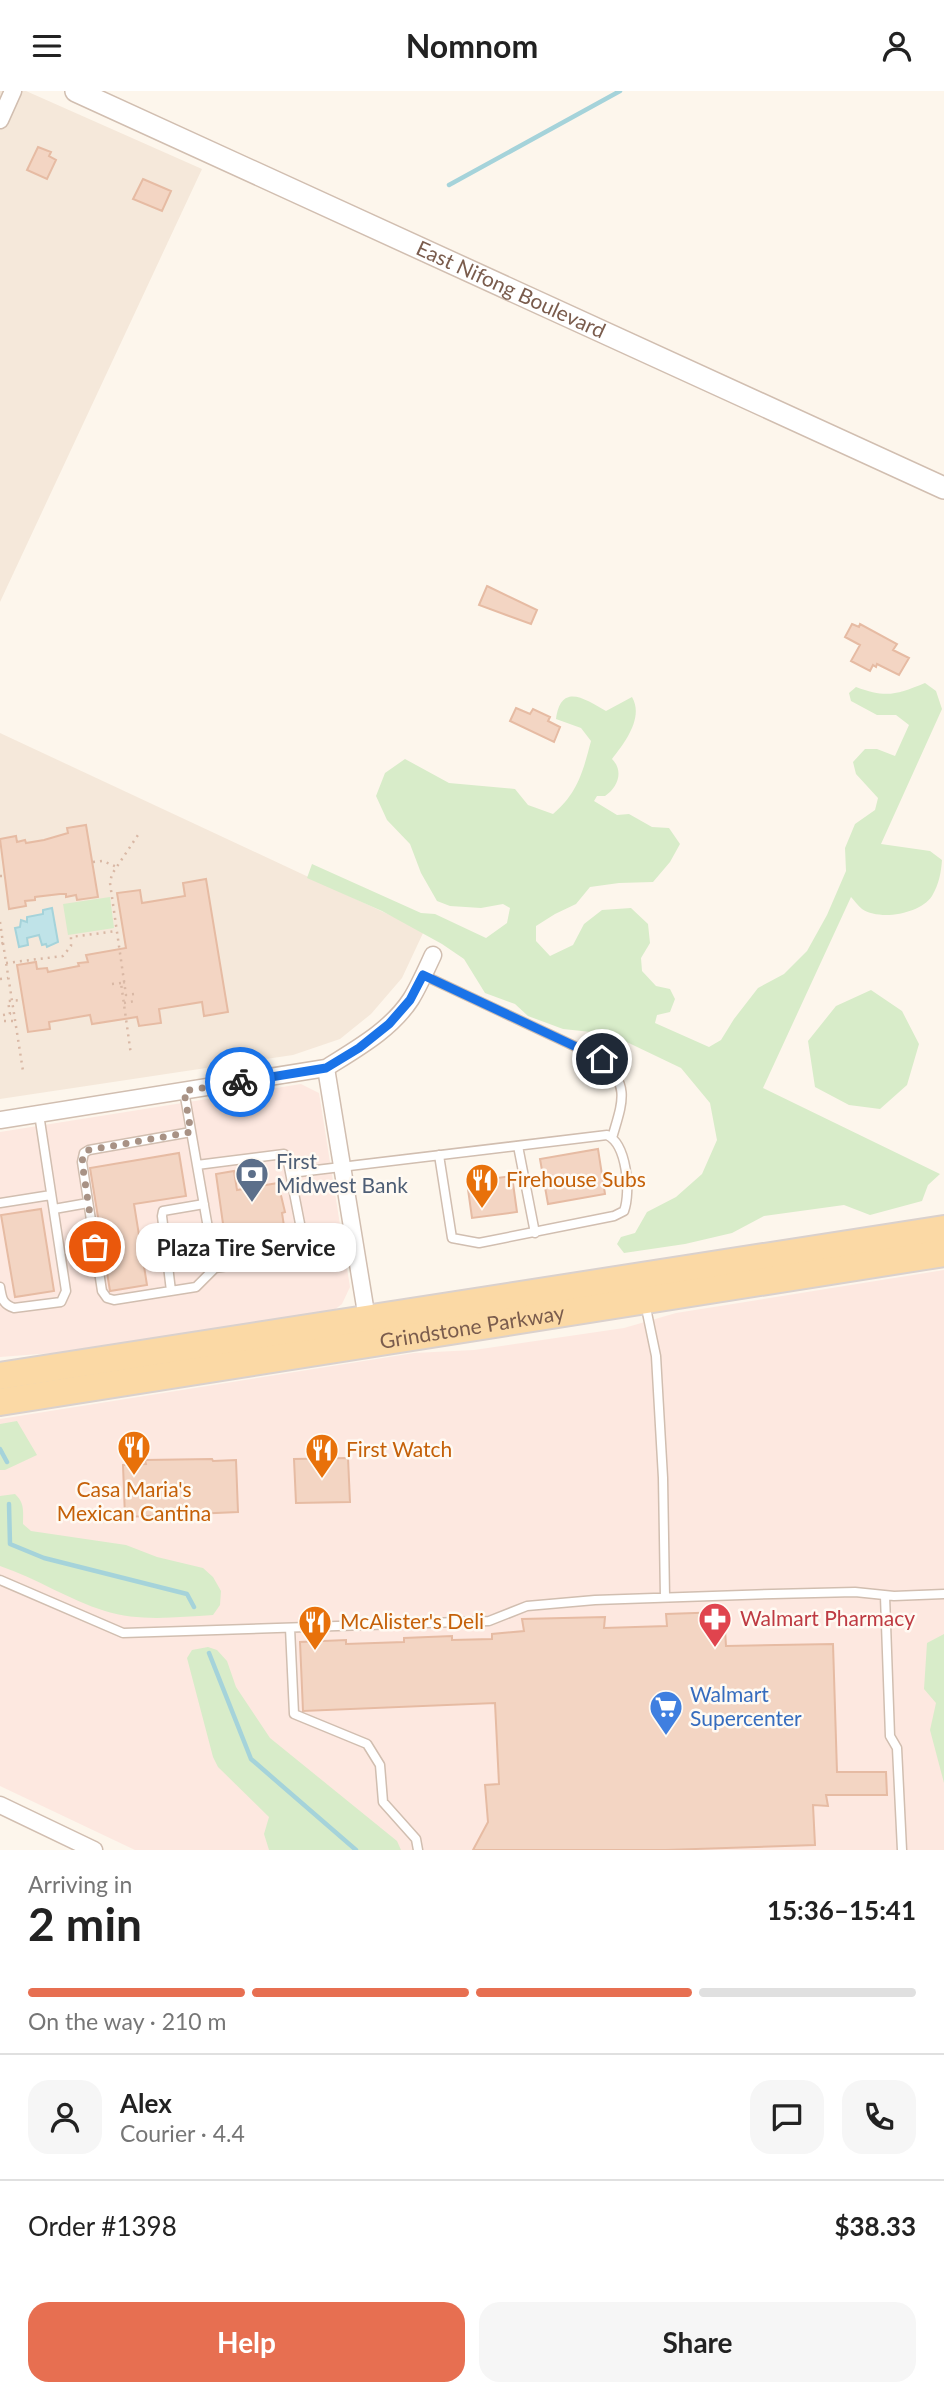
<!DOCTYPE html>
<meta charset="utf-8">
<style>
body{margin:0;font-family:Lato,sans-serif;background:#f6f6f6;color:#222;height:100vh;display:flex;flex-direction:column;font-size:26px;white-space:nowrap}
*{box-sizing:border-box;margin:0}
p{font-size:23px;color:#767676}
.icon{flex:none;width:38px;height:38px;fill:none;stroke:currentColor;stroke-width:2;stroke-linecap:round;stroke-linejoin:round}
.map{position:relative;height:1759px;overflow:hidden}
.side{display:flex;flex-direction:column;background:#fff;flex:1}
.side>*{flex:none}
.pin{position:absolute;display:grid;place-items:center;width:60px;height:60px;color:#fff;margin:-30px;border:4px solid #fff;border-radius:50%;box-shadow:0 2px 7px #0007}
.courier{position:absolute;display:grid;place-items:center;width:70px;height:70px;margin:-35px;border:5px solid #1a73e8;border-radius:50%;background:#fff;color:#222;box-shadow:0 2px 9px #0007}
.bubble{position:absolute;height:49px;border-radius:21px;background:#fff;box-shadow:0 2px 5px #0004;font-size:23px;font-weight:700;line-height:49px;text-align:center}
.overview em{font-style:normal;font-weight:700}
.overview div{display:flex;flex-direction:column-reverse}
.overview{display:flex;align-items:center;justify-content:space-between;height:119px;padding:0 28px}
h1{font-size:46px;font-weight:700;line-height:52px}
.bar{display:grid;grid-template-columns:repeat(4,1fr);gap:10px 7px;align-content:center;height:84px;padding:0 28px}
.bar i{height:9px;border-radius:5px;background:#e0e0e0}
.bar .active{background:#e76f51}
.bar p{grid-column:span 4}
.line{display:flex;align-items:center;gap:18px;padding:0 28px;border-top:2px solid #e0e0e0}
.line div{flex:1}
.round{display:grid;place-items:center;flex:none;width:74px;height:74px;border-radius:21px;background:#f6f6f6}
.primary-button{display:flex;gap:14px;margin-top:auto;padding:14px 28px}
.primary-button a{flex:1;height:80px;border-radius:21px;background:#e76f51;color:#fff;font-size:28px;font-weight:700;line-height:80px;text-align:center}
.primary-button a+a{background:#f6f6f6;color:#222}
header{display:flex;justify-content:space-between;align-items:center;height:91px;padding:0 28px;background:#fff;font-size:32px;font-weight:700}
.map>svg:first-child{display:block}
.residential{fill:#f5e8da}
.commercial{fill:#fde8e0}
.green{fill:#d8ecc9}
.water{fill:#bfe3e8;stroke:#a5d3da;stroke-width:2}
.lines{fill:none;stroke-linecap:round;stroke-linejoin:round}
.stream{stroke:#a5d3da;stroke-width:4.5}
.building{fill:#f3d5c3;stroke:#e6bba3;stroke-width:2}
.service-casing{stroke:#d1beb0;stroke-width:11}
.minor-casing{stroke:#d1beb0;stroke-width:19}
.tertiary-casing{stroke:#d1beb0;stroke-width:24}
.primary-casing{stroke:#dad1cd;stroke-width:30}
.path{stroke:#d9b8a5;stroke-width:2.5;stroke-dasharray:2 5;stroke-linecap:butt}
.service{stroke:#fff;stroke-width:8}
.minor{stroke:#fff;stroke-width:16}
.tertiary{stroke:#fff;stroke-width:21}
.primary{stroke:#fbd9a5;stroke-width:26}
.done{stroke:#a89285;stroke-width:7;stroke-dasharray:0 12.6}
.route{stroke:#1a73e8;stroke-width:9}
.labels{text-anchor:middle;stroke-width:5;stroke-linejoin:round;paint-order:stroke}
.street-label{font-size:21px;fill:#7a5c4d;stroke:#fffaf3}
.service-label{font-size:21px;fill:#4e5e75;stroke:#fffaf3;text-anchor:start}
.food-label{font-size:21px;fill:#c56008;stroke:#fffaf3;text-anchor:start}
.health-label{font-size:21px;fill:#be3a42;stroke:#fffaf3;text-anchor:start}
.shop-label{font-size:21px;fill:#366cbe;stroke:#fffaf3;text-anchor:start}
</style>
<header><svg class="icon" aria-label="menu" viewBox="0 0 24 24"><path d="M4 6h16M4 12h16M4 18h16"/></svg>Nomnom<svg class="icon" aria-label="person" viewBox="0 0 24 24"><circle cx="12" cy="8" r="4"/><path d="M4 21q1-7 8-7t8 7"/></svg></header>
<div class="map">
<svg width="944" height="1759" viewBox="0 0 944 1759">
<rect width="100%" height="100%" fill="#fdf6ec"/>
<!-- residential -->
<path class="residential" d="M0,0H26L202,78L0,511Z
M0,642L424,840L402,887L371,923L340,948L293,964L0,1008Z"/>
<!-- commercial -->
<path class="commercial" d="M301,993L319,1002L350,1196L342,1213L334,1219L53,1262L0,1266V1041Z
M944,1179V1759H135L0,1695V1328L414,1262L474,1259L624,1237L676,1222Z"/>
<!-- green -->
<path class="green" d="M925,592L936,600L942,618L881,753L930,760L942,769C941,782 939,793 932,805C920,823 880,830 862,818C858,815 854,809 851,806L763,997L940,1083L928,1094L922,1110L870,1124L844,1114L764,1125L732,1142L685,1153L624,1162L617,1153L621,1146L635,1142L647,1121L676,1106L702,1083L717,1049L710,1012L681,977L610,943L563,938L528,925L515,913L485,902L464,868L442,853L382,820L307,787L312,773L421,822L435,823L486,847L507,832L510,817L503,813L481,817L450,815L437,810L421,782L410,753L387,729L376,705L385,682L405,668L449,692L515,698L528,714L553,723C578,702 583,680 591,650L581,637L556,628C561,591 585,608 606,620L632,606C644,626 625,652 612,668C624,680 618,696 605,705H597L594,710L617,724L629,723L652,736L669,737L680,753L670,771L653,791L619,792L590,796L576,813L555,823L536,835V850L550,865L573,854L584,833L602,819L631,817L648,833L650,852L641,867L642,880L656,895L670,898L675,908L670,921L657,924L655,932L709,956L721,949L734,928L758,897L784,883L807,860L827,824L846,780L845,757L855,733L875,719L878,707L856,683L853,671L865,658H877L895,665L909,634L896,624H877L851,610L849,602L856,596C886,607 896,604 925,592Z
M110,806L114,837L68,844L63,813Z
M871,899L902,920L919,953L907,994L880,1018L849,1014L815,996L808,950L836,915Z
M17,1330L37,1364L5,1379H0V1333Z
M15,1403C25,1412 23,1421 23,1433L31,1440L126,1454L157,1466L203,1477L213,1486L221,1500L220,1514L213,1524C178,1526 139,1531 105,1520C69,1509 36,1487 0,1475V1405Z
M944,1543V1692L930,1639L936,1612L924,1598L927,1552Z
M208,1556L217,1559L227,1570L236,1596L270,1647L397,1750L401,1759H269L264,1743L269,1726L218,1676L213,1666L187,1567L192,1559Z"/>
<!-- water -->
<path class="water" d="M52,817L58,851L47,856L46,853L42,854L39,844L27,847L28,854L19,856L15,837L20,836L21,829L27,831V826L43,823V819Z"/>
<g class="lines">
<!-- stream -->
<path class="stream" d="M449,94L620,0
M0,1358L7,1371
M9,1413L10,1453L44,1467L187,1503L194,1516
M209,1562L251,1668L356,1759"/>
</g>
<!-- building -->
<path class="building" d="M38,56L51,61L49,65L56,69L47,88L27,79Z
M143,88L171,100L162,120L133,108Z
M487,495L537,519L531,533L479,514Z
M852,533L859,536L860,533L897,553L893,559L909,567L899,584L877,573L876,576L873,574L870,580L851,570L860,554L845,546Z
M516,617L530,623L533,618L550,626L548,630L560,636L554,651L510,630Z
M86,734L98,806L77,809L76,804L66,806V803H60L35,806V809L25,810L26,815L9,818L0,748L16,745L17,751L25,749L26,752L44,749L68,742L67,737Z
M206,788L228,921L204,925L202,911L159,918L161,932L139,935L137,926L92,933L90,924L49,931L50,938L28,941L17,874L36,871L37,878L47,877L48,881L79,875L78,872L88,871L86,864L126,857L117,802L140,799L142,812L185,805L183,792Z
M598,1058L605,1103L548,1113L540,1068Z
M179,1062L186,1105L134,1113L147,1194L110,1200L90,1077Z
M234,1080L237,1099L278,1092L285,1121L282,1122L284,1135H277V1141L262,1144L263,1148L243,1151L225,1147L216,1083Z
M512,1085L517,1121L472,1127L467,1091Z
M41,1118L54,1200L15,1206L1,1124Z
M348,1367L350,1411L296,1412L294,1368Z
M212,1368L213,1370L236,1369L238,1421L125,1426L123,1374L146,1373L145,1369Z
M724,1521L726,1555L833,1553L837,1681H886L887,1704H826L828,1715L813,1714L815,1754L666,1759H473L488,1731L485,1694L499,1693L495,1612L303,1620L300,1551L346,1549V1553L404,1551V1547L452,1545V1549L492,1548V1543L524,1540L522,1528L605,1526L604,1537L667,1535L666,1523Z"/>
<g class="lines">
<defs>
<path id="service" d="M423,884L602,968C631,995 622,1012 612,1047
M184,1000C194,1059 205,1118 215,1177L298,1165L302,1163L304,1153L287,1066L284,1063L197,1074
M191,1041L89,1059L84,1062L82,1071L102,1200L107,1207L114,1209L196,1196L215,1177
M518,1055L535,1142
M291,1082L607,1044C627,1053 631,1101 624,1120L614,1125L479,1152L452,1147L439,1064
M0,1112L51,1104
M54,1118L88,1112
M0,1196C2,1207 2,1213 14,1217L61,1211L66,1200L39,1023
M171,1200L162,1125L163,1120L204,1113
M645,1212L656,1265L663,1387L665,1506
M0,1489L123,1542L489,1530L527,1515L595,1509L773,1503L855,1501L894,1505L944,1503
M885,1505L890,1645L897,1657L902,1759
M290,1537L294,1623L367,1653L380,1674L383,1711L416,1748L418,1759"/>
<path id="minor" d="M0,29L13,0
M326,977L367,1228
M0,1029L326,977C356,958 391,939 411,908C419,895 426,879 433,864
M0,1714L94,1759"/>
<g id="tertiary">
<path id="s1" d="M76,0L944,397"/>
</g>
<g id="primary">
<path d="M0,1285L944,1138"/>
<path id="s2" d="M0,1311L944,1162"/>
</g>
</defs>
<!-- service casing -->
<use href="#service" class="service-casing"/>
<!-- minor casing -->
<use href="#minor" class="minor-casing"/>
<!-- tertiary casing -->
<use href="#tertiary" class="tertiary-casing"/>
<!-- primary casing -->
<use href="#primary" class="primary-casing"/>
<!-- path -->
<path class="path" d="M93,771L103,770L117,776
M0,785H4
M0,831L3,852L0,853
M3,852L23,980
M6,872L63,865L71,855V846L117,840
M0,888L8,887
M125,891L121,892L131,964
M112,893L121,892
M134,903L126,904L110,792L112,783L140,741
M124,912L135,910
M3,924L10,923L8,910L23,909
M4,930H15"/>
<!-- service -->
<use href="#service" class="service"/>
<!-- minor -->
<use href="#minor" class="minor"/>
<!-- tertiary -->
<use href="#tertiary" class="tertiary"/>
<!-- primary -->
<use href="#primary" class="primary"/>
</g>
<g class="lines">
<!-- done -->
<path class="done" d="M95,1156L82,1071L84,1062L89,1059L191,1041L184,1000L240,991"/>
<!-- route -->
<path class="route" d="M240,991L326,977L359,957L389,933L410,909L423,884L602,968"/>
</g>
<!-- icons -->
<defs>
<symbol id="bank-pin" viewBox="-11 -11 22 30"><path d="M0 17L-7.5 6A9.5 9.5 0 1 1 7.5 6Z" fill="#5c6f8a" stroke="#fffaf3"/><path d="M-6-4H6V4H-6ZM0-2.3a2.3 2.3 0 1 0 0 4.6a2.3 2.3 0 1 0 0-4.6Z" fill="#fff"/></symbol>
<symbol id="restaurant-pin" viewBox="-11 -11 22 30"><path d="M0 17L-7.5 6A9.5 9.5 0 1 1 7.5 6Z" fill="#e8710a" stroke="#fffaf3"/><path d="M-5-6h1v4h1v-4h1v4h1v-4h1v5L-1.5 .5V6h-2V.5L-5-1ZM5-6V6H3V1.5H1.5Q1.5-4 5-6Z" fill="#fff"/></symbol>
<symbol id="pharmacy-pin" viewBox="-11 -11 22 30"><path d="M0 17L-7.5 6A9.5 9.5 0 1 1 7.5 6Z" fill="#e0444e" stroke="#fffaf3"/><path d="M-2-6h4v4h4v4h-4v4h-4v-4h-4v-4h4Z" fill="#fff"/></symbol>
<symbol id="supermarket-pin" viewBox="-11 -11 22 30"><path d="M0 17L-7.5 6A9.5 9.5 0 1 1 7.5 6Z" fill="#3f7fe0" stroke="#fffaf3"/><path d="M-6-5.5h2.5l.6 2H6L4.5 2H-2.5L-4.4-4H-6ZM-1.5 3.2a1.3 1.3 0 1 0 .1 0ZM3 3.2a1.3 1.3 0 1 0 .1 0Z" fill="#fff"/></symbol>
</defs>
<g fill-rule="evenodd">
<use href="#bank-pin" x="233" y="1064" width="38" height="52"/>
<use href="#restaurant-pin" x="463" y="1070" width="38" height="52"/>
<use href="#restaurant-pin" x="115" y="1337" width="38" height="52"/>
<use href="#restaurant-pin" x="303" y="1340" width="38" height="52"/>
<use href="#pharmacy-pin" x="696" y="1509" width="38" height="52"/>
<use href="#restaurant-pin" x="296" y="1512" width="38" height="52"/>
<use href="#supermarket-pin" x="647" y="1597" width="38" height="52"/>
</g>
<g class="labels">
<!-- street labels -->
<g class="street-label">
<text dy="7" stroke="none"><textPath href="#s1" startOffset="478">East Nifong Boulevard</textPath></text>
<text dy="7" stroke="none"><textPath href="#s2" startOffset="478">Grindstone Parkway</textPath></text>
</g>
<!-- service labels -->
<g class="service-label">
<text x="276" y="1078">First<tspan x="276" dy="24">Midwest Bank</tspan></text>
</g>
<!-- food labels -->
<g class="food-label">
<text x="506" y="1096">Firehouse Subs</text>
<text x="346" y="1366">First Watch</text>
<text x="134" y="1406" text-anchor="middle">Casa Maria's<tspan x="134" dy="24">Mexican Cantina</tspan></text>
<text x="340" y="1538">McAlister's Deli</text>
</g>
<!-- health labels -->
<g class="health-label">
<text x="740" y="1535">Walmart Pharmacy</text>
</g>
<!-- shop labels -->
<g class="shop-label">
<text x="690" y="1611">Walmart<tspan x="690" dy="24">Supercenter</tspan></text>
</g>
</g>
</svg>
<div class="pin" style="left:95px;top:1156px;background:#ea580c"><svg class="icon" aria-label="bag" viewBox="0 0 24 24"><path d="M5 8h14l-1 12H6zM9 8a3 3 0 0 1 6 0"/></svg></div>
<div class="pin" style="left:602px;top:968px;background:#1f2937"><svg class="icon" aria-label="home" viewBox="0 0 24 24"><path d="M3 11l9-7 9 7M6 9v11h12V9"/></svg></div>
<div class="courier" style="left:240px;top:991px"><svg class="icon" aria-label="bike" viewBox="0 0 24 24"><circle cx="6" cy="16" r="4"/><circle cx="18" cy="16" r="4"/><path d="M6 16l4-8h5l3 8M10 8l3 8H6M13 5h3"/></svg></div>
<div class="bubble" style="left:136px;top:1132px;width:220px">Plaza Tire Service</div>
</div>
<section class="side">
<div class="overview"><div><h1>2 min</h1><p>Arriving in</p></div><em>15:36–15:41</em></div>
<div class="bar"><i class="active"></i><i class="active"></i><i class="active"></i><i></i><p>On the way · 210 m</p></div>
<div class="line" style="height:126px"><a class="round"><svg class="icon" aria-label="person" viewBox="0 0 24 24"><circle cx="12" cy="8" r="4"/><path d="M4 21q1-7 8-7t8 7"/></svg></a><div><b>Alex</b><p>Courier · 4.4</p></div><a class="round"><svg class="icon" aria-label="chat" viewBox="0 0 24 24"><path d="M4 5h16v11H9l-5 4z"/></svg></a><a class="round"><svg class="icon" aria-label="phone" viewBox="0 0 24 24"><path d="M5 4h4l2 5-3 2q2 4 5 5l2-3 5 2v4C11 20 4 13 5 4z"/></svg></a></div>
<div class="line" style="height:91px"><div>Order #1398</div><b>$38.33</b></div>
<div class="primary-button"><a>Help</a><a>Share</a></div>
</section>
